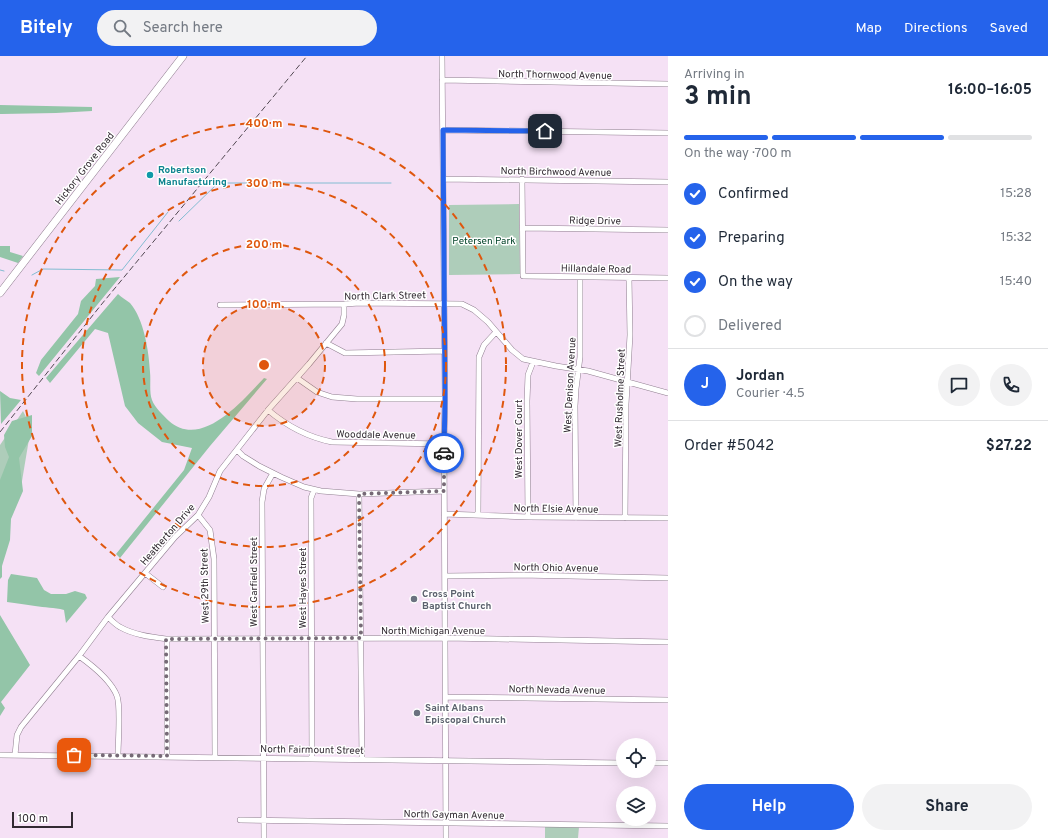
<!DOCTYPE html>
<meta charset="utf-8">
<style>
body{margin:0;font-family:Overpass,sans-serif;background:#f2f2f3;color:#1f2937;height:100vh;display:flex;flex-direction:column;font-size:15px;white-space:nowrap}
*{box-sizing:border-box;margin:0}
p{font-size:13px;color:#747a83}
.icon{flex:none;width:22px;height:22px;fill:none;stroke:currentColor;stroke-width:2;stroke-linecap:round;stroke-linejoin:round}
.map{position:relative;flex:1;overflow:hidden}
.drawer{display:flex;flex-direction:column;background:#fff;width:380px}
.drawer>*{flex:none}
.buttons{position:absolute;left:616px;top:682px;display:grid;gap:8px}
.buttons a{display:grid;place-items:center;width:40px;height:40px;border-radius:50%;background:#fff;box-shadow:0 4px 16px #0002;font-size:20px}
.scale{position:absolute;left:12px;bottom:10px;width:61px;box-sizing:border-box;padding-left:4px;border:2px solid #322a32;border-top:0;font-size:11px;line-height:14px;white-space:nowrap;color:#322a32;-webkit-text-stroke:3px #fff;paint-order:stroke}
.pin{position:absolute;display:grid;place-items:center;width:34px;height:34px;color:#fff;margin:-17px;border-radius:8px;box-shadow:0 2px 6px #0006}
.courier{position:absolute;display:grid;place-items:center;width:40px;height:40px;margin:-20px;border:3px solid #2563eb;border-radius:50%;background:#fff;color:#222;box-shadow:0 1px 5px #0007}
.head em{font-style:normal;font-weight:700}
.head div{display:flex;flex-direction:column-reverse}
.head{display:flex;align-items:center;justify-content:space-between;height:68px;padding:0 16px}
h1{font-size:26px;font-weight:700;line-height:30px}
.bar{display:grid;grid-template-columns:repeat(4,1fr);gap:6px 4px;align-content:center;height:48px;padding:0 16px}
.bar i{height:5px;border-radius:3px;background:#e0e1e3}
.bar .current{background:#2563eb}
.bar p{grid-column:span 4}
.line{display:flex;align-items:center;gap:10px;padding:0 16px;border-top:1px solid #e0e1e3}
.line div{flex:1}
.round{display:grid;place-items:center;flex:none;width:42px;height:42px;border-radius:21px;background:#f2f2f3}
ol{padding:0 16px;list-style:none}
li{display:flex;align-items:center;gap:12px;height:44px}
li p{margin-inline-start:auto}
li .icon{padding:4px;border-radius:50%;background:#2563eb;color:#fff;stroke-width:4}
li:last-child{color:#747a83}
li i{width:22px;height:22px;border:2px solid #e0e1e3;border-radius:50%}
.primary-button{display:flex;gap:8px;margin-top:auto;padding:8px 16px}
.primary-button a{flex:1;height:46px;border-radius:24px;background:#2563eb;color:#fff;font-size:16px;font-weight:700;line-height:46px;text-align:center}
.primary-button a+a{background:#f2f2f3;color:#1f2937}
header{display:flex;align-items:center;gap:24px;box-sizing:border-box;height:56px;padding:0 20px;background:#2563eb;color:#fff}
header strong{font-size:19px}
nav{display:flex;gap:22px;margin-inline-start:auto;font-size:14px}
.search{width:280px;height:36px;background:#f2f2f3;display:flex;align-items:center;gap:10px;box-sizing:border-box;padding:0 14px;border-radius:22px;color:#747a83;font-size:15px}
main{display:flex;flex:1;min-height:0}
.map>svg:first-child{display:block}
.green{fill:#aecdba}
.forest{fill:#93c5a8}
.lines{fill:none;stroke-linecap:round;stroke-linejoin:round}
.stream{stroke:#83bcd2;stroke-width:1}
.minor-casing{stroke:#907e90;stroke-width:6}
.major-casing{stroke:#907e90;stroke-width:8}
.minor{stroke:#fff;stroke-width:5}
.major{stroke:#fff;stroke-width:7}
.rail{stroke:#524852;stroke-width:1;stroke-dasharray:6 3;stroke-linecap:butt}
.done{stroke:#766a76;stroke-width:4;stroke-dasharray:0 7.2}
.route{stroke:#2563eb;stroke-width:5}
.ring{fill:none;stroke:#df570e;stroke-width:2;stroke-dasharray:7 5}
.culture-dot{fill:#0f9aa8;stroke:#fff;stroke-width:1.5}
.worship-dot{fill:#6b7280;stroke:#fff;stroke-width:1.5}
.labels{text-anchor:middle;stroke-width:3;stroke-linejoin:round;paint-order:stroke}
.street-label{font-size:10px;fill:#322a32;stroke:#fff}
.culture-label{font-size:10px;font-weight:bold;fill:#0d838f;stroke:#fff;text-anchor:start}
.park-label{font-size:10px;fill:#004227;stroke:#fff}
.worship-label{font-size:10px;font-weight:bold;fill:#5b616d;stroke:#fff;text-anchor:start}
.centre{fill:#df570e;stroke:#fff;stroke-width:2}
.ring-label{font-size:12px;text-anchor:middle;font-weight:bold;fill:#df570e;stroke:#fff;stroke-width:3;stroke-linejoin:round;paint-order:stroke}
</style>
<header>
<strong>Bitely</strong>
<div class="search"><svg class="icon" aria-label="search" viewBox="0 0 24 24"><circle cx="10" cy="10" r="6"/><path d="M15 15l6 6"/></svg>Search here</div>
<nav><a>Map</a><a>Directions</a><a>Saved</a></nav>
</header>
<main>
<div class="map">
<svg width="668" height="782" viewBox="0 0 668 782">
<rect width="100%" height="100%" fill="#f5e1f5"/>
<!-- green -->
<path class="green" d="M519,148L520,218L449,219V149Z
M23,355L31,371L20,437L0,481V389Z
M545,770L579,771L578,782H545Z"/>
<!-- forest -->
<path class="forest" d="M0,49L92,51V55L56,57L2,58H0Z
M0,190H10V196L23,200L18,207L0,201Z
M120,221L39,320L36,317L41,304L78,258L81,245L95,230L96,223Z
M118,238C121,241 126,244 130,247C144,263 149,296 150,316C151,325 149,336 152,344C155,352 163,359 169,365C202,394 243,344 264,322L267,323L210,390L120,502L116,498L184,414L192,392L162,386L138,367L125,350L108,277L95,273L50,327L46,322Z
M0,335L10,342L21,344L1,368Z
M32,359V380L19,402L23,435L11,463L10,484L2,510V521L0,523V424L9,401L5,391L4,379L12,365Z
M11,518L37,522L44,534L51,538H66L75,535L85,538L87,542L66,567L64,554C54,551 45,552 35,550C26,549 17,547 7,546L8,524Z
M0,559L30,609L1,646L5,652L0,660Z"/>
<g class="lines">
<!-- stream -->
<path class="stream" d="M179,165L218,127H391
M0,214L4,215
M32,219L43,213L122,214L168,156"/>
<defs>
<path id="minor" d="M442,0L445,343L444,388L446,782
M442,24L668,28
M443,74L668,77
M443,123L668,126
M522,123L523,220L668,222
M523,172L668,174
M220,249L344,248L360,247L462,248L474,254L488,266L512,294L523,303L556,310L588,315L668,337
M326,287L345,297L444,295
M297,322L317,336L332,341L357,343H445
M268,354C288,371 307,381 332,386L444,388
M237,394L243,400L259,410L281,421L304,431L321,435L359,438L444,435
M359,438L362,703
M444,458L528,461L668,462
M198,459L210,474L214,503L215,701
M478,459L479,301L484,289L496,276
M528,461L527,345L528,319L533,306
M576,462L575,350L576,333L580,301V221
M625,462L626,348L630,279L629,222
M145,517L163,531
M445,520L520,519L668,522
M108,561C112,565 116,569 120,571C134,579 151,581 167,583L446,582L668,586
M167,583V700
M79,600C93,610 111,624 117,640C121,650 118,687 118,699
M446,641L668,644
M0,699L623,707
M15,699L17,679L21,671L79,600L108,561L175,481L198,459L209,441L220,415L268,354L309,308L342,268L344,259V248
M312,703L311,442L314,434
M649,707H668
M240,764L668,770
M264,782L262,446L264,433L273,417"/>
<path id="major" d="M0,237L183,0"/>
</defs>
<!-- minor casing -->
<use href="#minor" class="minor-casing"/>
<!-- major casing -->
<use href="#major" class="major-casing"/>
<!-- minor -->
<use href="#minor" class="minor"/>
<!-- major -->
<use href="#major" class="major"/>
<!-- rail -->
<path class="rail" d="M0,376L101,249L307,0"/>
</g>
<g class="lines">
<!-- done -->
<path class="done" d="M74,699L167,700L166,583L361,582L359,438L444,435V397"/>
<!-- route -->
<path class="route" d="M444,397L445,343L443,74L545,75"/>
</g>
<!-- distance rings -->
<circle cx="264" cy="309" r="61" fill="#df570e" fill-opacity=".12"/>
<g class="ring">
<circle cx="264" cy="309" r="61"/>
<circle cx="264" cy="309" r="121"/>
<circle cx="264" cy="309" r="182"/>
<circle cx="264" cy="309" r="242"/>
</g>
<!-- markers -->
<circle class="culture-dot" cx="150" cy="119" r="4"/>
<g class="worship-dot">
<circle cx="414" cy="543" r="4"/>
<circle cx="417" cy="657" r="4"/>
</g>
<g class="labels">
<!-- street labels -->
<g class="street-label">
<text transform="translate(555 18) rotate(1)" y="4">North Thornwood Avenue</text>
<text transform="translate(84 112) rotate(-52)" y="4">Hickory Grove Road</text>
<text transform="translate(556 115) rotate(1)" y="4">North Birchwood Avenue</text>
<text transform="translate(595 164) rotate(1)" y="4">Ridge Drive</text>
<text transform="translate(596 212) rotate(1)" y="4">Hillandale Road</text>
<text transform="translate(385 239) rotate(-1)" y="4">North Clark Street</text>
<text transform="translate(569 329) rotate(-87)" y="4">West Denison Avenue</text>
<text transform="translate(619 342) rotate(-88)" y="4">West Rusholme Street</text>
<text transform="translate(376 378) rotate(1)" y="4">Wooddale Avenue</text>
<text transform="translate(518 383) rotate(-90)" y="4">West Dover Court</text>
<text transform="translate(556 452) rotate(1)" y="4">North Elsie Avenue</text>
<text transform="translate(167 478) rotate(-49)" y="4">Heatherton Drive</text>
<text transform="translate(556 511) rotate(1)" y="4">North Ohio Avenue</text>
<text transform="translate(253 526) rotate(-90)" y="4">West Garfield Street</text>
<text transform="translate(204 530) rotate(-91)" y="4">West 29th Street</text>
<text transform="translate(302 532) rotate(-90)" y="4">West Hayes Street</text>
<text x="433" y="578">North Michigan Avenue</text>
<text transform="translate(557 633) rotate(1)" y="4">North Nevada Avenue</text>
<text transform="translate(312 693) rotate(1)" y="4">North Fairmount Street</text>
<text transform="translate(454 758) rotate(1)" y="4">North Gayman Avenue</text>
</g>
<!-- culture labels -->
<g class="culture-label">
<text x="158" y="117">Robertson<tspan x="158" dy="12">Manufacturing</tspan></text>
</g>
<!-- park labels -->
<g class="park-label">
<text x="484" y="188">Petersen Park</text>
</g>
<!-- worship labels -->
<g class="worship-label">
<text x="422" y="541">Cross Point<tspan x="422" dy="12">Baptist Church</tspan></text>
<text x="425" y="655">Saint Albans<tspan x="425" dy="12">Episcopal Church</tspan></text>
</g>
</g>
<circle cx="264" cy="309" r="6" class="centre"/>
<g class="ring-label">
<text x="264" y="71">400 m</text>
<text x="264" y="131">300 m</text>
<text x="264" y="192">200 m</text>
<text x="264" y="252">100 m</text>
</g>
</svg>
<div class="buttons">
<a><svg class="icon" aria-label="locate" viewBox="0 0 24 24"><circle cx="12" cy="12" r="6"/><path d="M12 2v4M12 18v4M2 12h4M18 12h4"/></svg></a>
<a><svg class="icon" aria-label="layers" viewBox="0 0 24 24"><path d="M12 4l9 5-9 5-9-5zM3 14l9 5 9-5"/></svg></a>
</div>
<div class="scale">100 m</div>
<div class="pin" style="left:74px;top:699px;background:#ea580c"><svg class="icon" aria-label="bag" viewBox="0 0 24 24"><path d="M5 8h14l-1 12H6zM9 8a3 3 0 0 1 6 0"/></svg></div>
<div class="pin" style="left:545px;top:75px;background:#1f2937"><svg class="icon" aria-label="home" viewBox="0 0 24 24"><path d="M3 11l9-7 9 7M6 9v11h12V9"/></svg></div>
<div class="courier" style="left:444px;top:397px"><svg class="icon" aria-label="car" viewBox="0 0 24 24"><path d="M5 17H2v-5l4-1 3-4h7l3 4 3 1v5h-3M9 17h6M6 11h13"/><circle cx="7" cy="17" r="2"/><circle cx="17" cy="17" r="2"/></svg></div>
</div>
<section class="drawer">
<div class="head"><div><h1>3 min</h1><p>Arriving in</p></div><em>16:00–16:05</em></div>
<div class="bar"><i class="current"></i><i class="current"></i><i class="current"></i><i></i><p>On the way · 700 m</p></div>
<ol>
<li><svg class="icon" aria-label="check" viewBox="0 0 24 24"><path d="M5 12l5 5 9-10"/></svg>Confirmed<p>15:28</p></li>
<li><svg class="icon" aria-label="check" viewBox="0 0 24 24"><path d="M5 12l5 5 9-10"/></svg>Preparing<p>15:32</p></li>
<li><svg class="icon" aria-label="check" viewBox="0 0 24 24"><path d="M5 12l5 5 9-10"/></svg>On the way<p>15:40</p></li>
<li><i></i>Delivered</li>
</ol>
<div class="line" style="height:72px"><b class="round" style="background:#2563eb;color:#fff">J</b><div><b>Jordan</b><p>Courier · 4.5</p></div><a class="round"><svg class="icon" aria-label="chat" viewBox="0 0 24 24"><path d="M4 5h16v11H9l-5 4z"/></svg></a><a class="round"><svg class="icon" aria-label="phone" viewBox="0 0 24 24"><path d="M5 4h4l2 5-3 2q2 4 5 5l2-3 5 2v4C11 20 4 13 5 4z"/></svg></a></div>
<div class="line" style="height:52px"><div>Order #5042</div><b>$27.22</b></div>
<div class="primary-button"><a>Help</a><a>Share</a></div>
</section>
</main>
